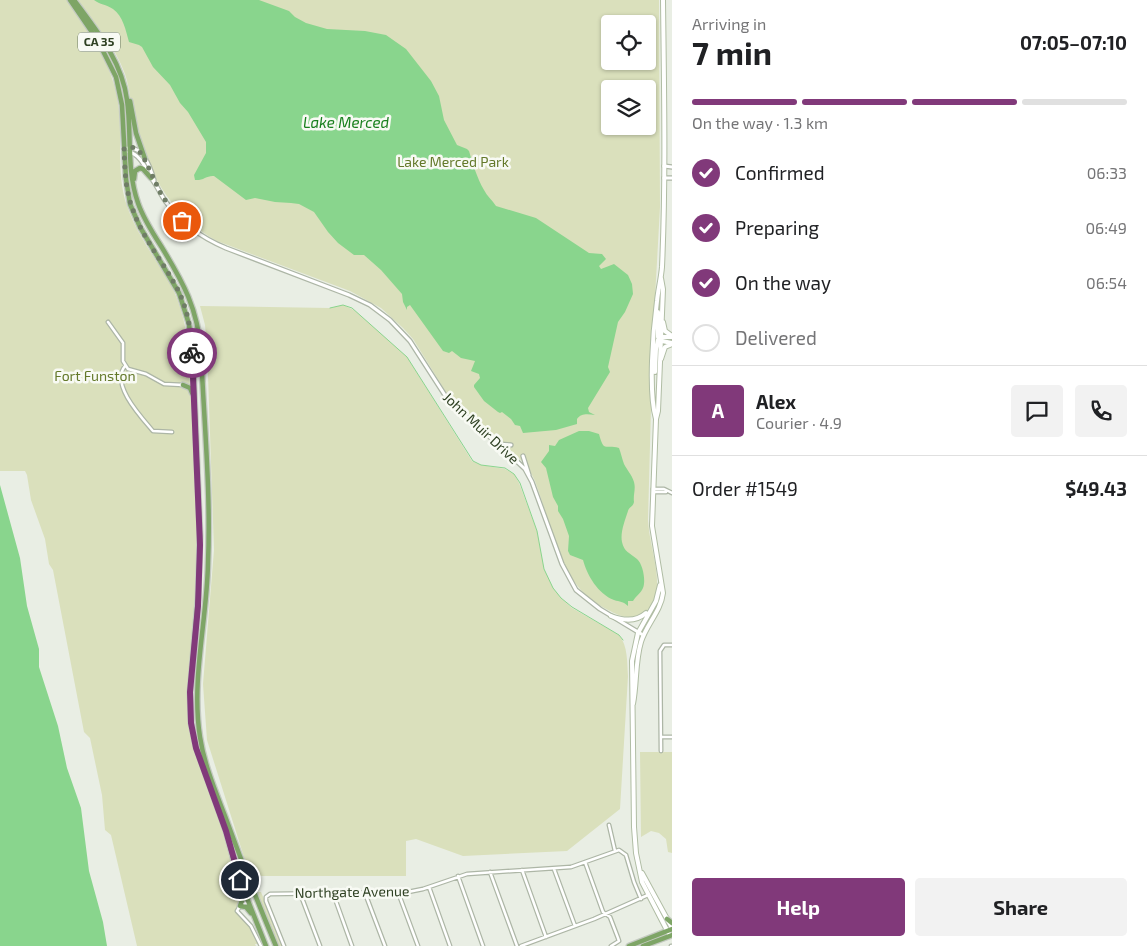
<!DOCTYPE html>
<meta charset="utf-8">
<style>
body{margin:0;font-family:"Exo 2",sans-serif;background:#f2f2f2;color:#202124;height:100vh;display:flex;flex-direction:column;font-size:19px;white-space:nowrap}
*{box-sizing:border-box;margin:0}
p{font-size:16px;color:#757577}
.icon{flex:none;width:28px;height:28px;fill:none;stroke:currentColor;stroke-width:2;stroke-linecap:round;stroke-linejoin:round}
.map{position:relative;flex:1;overflow:hidden}
.sheet{display:flex;flex-direction:column;background:#fff;width:475px}
.sheet>*{flex:none}
.controls{position:absolute;left:601px;top:15px;display:grid;gap:10px}
.controls a{display:grid;place-items:center;width:55px;height:55px;border-radius:5px;background:#fff;box-shadow:0 1px 4px #0004;font-size:25px}
.pin{position:absolute;display:grid;place-items:center;width:42px;height:42px;color:#fff;margin:-21px;border:2px solid #fff;border-radius:50%;box-shadow:0 1px 5px #0007}
.courier{position:absolute;display:grid;place-items:center;width:50px;height:50px;margin:-25px;border:4px solid #81397a;border-radius:50%;background:#fff;color:#222;box-shadow:0 1px 6px #0007}
.head em{font-style:normal;font-weight:700}
.head div{display:flex;flex-direction:column-reverse}
.head{display:flex;align-items:center;justify-content:space-between;height:85px;padding:0 20px}
h1{font-size:32px;font-weight:700;line-height:38px}
.bar{display:grid;grid-template-columns:repeat(4,1fr);gap:8px 5px;align-content:center;height:60px;padding:0 20px}
.bar i{height:6px;border-radius:4px;background:#e0e0e0}
.bar .on{background:#81397a}
.bar p{grid-column:span 4}
.line{display:flex;align-items:center;gap:12px;padding:0 20px;border-top:1px solid #e0e0e0}
.line div{flex:1}
.round{display:grid;place-items:center;flex:none;width:52px;height:52px;border-radius:5px;background:#f2f2f2}
ol{padding:0 20px;list-style:none}
li{display:flex;align-items:center;gap:15px;height:55px}
li p{margin-inline-start:auto}
li .icon{padding:5px;border-radius:50%;background:#81397a;color:#fff;stroke-width:4}
li:last-child{color:#757577}
li i{width:28px;height:28px;border:2px solid #e0e0e0;border-radius:50%}
.cta{display:flex;gap:10px;margin-top:auto;padding:10px 20px}
.cta a{flex:1;height:58px;border-radius:5px;background:#81397a;color:#fff;font-size:20px;font-weight:700;line-height:58px;text-align:center}
.cta a+a{background:#f2f2f2;color:#202124}
main{display:flex;flex:1;min-height:0}
.map>svg:first-child{display:block}
.green{fill:#dae0bc;fill-rule:evenodd}
.water{fill:#89d58d}
.lines{fill:none;stroke-linecap:round;stroke-linejoin:round}
.stream{stroke:#89d58d;stroke-width:1}
.minor-casing{stroke:#adb6a6;stroke-width:5}
.tertiary-casing{stroke:#adb6a6;stroke-width:5.5}
.secondary-casing{stroke:#b0bda4;stroke-width:6}
.primary-casing{stroke:#c4cac1;stroke-width:7}
.minor{stroke:#fff;stroke-width:2.5}
.tertiary{stroke:#fff;stroke-width:3}
.secondary{stroke:#fff;stroke-width:4}
.primary{stroke:#7ea566;stroke-width:4.5}
.done{stroke:#6f7d66;stroke-width:5;stroke-dasharray:0 9}
.route{stroke:#81397a;stroke-width:6}
.labels{text-anchor:middle;stroke-width:5;stroke-linejoin:round;paint-order:stroke}
.shield{fill:#f8faf4;stroke:#6b7861;stroke-width:1}
.shield-label{font-size:12px;font-weight:bold;fill:#2e4022}
.park-label{font-size:14px;fill:#64792a;stroke:#f8faf4}
.street-label{font-size:14px;fill:#2e4022;stroke:#f8faf4}
.water-label{font-size:15px;font-style:italic;fill:#19801e;stroke:#f8faf4}
</style>
<main>
<div class="map">
<svg width="672" height="946" viewBox="0 0 672 946">
<rect width="100%" height="100%" fill="#e9eee4"/>
<!-- green -->
<path class="green" d="M0,0H67C88,30 110,60 117,97C124,133 115,171 127,206C137,236 158,261 173,289C180,304 184,320 187,336L195,467L198,537L196,607L190,692L193,736L226,831L239,880L243,896L238,911L248,922L260,944H255L256,946H137L111,835L105,830L102,795L90,738L84,732L53,570L49,564L45,539L31,500L27,475L25,471H0Z
M77,0H659L660,207L653,334L648,520C649,543 661,575 656,595C654,606 644,615 633,617C623,618 616,614 608,610C596,604 583,594 576,584C558,559 546,511 535,481L529,469L519,458L449,397L413,339L403,328L381,308L350,291L217,241C175,218 149,176 136,130C131,111 131,92 125,74C115,46 94,23 77,0ZM610,24H648V61H610ZM610,89H648V126H610Z
M343,305L354,310L407,357L472,461L481,465L505,469L514,474L519,483L537,531L544,569L553,588L561,598L572,608L619,635C628,646 627,662 628,676L620,809L567,851L463,856L416,839L406,841V876H250L207,740L203,684L214,550L207,346L205,325L200,306L330,308Z
M640,752H672V853L668,852L666,839L659,833L651,831L641,837Z
M256,892H261L283,946H279Z"/>
<!-- water -->
<path class="water" d="M94,0H259L289,11L295,17L306,23L327,29L365,31L386,35L406,49L431,81L439,96L444,120L457,145L467,149L469,151C473,164 477,178 484,190C487,196 492,200 496,206L536,218L589,253L602,254L606,259L599,266L601,269L614,264L628,275L632,284L633,294L625,312L618,322L608,367L610,372L588,408L589,412L595,415C588,414 581,413 577,419V424L556,430L523,433L520,426L515,425L511,419L502,412L500,413L498,412L484,401L474,387V385L480,378L479,374L471,371L475,361L461,358L452,351L449,353L443,351L410,305L407,307V310L403,302L402,294L381,270L364,255H354L338,243L328,232L314,212L299,204L291,203L275,202L255,198L246,200L214,176C207,175 203,181 195,180L194,175L206,153V142L188,112L180,103L170,85L153,67L142,47L139,45L129,42C126,31 123,16 113,9C106,4 100,5 94,0Z
M579,431H589L599,434C604,453 605,444 619,448C621,453 622,459 624,464C627,470 632,475 634,482C636,489 633,495 634,502C633,507 629,507 628,511C625,520 620,533 622,542C624,552 630,553 637,559C643,564 646,581 643,588C641,593 636,596 633,601H628V606C623,601 620,602 614,600C598,594 587,575 583,560L570,555L568,551L569,536L563,519L558,511V506L553,497L546,468L541,462L549,451V445L555,446L559,440Z
M0,485L20,558L27,606L39,649V667L58,726L67,768L81,808L89,871L103,922L107,946H0Z"/>
<g class="lines">
<!-- stream -->
<path class="stream" d="M330,308L343,305L352,308L407,357L473,461L481,465L505,468L514,474L520,483L537,531L544,569L553,588L561,598L572,607L619,635L623,640"/>
<defs>
<path id="minor" d="M108,322L123,343V361L128,369L146,374L164,384L183,385
M125,366C110,384 141,417 153,431L172,432
M653,489H664L672,493
M654,492H666
M661,737H672
M661,751L660,651L664,645H672
M609,825L615,851
M585,862L603,912L610,917L618,938L619,941L611,946
M554,869L575,926
M522,870L546,937
M490,872L517,946
M458,876L483,946
M429,887L450,946
M398,892L418,946
M300,893L320,946
M333,893L352,946
M365,893L385,946
M248,902L240,906L237,911L251,926L261,946
M284,946L266,901V897L270,894L408,892L423,889L467,874L571,867L619,850L626,855L634,882L641,899
M521,946L594,919L648,895
M671,946H672"/>
<path id="tertiary" d="M124,149C142,143 150,166 154,180
M129,152C138,154 143,163 147,170
M664,166L672,167
M151,178C157,185 160,194 166,202C181,223 202,238 226,248L349,295L370,305L390,320L410,341L450,403L505,450L525,469L532,482L562,564L576,590L600,609L643,635
M664,178H672
M499,444L511,445
M523,456L529,475"/>
<path id="secondary" d="M658,312V337L662,341L672,343
M663,322L665,331L672,336
M661,359L665,347L672,344
M655,372L656,349L658,340L663,337H672
M656,419C648,391 653,331 657,301C658,290 661,279 662,267C666,178 664,89 663,0
M660,585L656,601L638,633L632,661L634,827L636,853L642,882L670,936
M611,616C624,621 636,622 646,613
M633,704C637,683 635,662 641,642C646,625 661,611 663,593L652,526L656,419L658,411L663,289L661,278
M642,873L672,928"/>
<path id="primary" d="M70,0L98,41L116,77L122,105L126,179L130,204L140,227L179,293L189,324L193,365L200,536L198,598L190,692L191,723L196,747L226,831L237,873L266,946
M74,0C97,31 122,61 127,100C132,134 126,169 138,203C143,218 152,232 161,246C183,282 198,309 201,352C204,422 211,493 208,563C207,621 191,680 200,737C204,764 215,790 225,816C241,860 258,903 276,946
M130,101L136,133L145,159
M134,179L135,171L140,168L143,169L151,178
M183,385L190,388L192,393
M242,893L243,898L240,906L246,907L251,913
M667,919L672,923
M629,946L672,929
M643,946L672,935"/>
</defs>
<!-- minor casing -->
<use href="#minor" class="minor-casing"/>
<!-- tertiary casing -->
<use href="#tertiary" class="tertiary-casing"/>
<!-- secondary casing -->
<use href="#secondary" class="secondary-casing"/>
<!-- primary casing -->
<use href="#primary" class="primary-casing"/>
<!-- minor -->
<use href="#minor" class="minor"/>
<!-- tertiary -->
<use href="#tertiary" class="tertiary"/>
<!-- secondary -->
<use href="#secondary" class="secondary"/>
<!-- primary -->
<use href="#primary" class="primary"/>
</g>
<g class="lines">
<!-- done -->
<path class="done" d="M182,221L162,196L142,154L135,148L130,147L124,149C125,170 125,190 133,210C143,239 164,263 178,290C188,310 191,331 192,353"/>
<!-- route -->
<path class="route" d="M192,353L200,545L198,606L190,692L191,723L196,748L226,831L240,880"/>
</g>
<g class="labels">
<!-- shield labels -->
<rect class="shield" x="78" y="32.5" width="42" height="19" rx="4"/>
<g class="shield-label">
<text x="99" y="46">CA 35</text>
</g>
<!-- park labels -->
<g class="park-label">
<text x="453" y="167">Lake Merced Park</text>
<text x="95" y="381">Fort Funston</text>
</g>
<!-- street labels -->
<g class="street-label">
<text transform="translate(481 428) rotate(43)" y="5">John Muir Drive</text>
<text transform="translate(352 892) rotate(-1)" y="5">Northgate Avenue</text>
</g>
<!-- water labels -->
<g class="water-label">
<text x="346" y="128">Lake Merced</text>
</g>
</g>
</svg>
<div class="controls">
<a><svg class="icon" aria-label="locate" viewBox="0 0 24 24"><circle cx="12" cy="12" r="6"/><path d="M12 2v4M12 18v4M2 12h4M18 12h4"/></svg></a>
<a><svg class="icon" aria-label="layers" viewBox="0 0 24 24"><path d="M12 4l9 5-9 5-9-5zM3 14l9 5 9-5"/></svg></a>
</div>
<div class="pin" style="left:182px;top:221px;background:#ea580c"><svg class="icon" aria-label="bag" viewBox="0 0 24 24"><path d="M5 8h14l-1 12H6zM9 8a3 3 0 0 1 6 0"/></svg></div>
<div class="pin" style="left:240px;top:880px;background:#1f2937"><svg class="icon" aria-label="home" viewBox="0 0 24 24"><path d="M3 11l9-7 9 7M6 9v11h12V9"/></svg></div>
<div class="courier" style="left:192px;top:353px"><svg class="icon" aria-label="bike" viewBox="0 0 24 24"><circle cx="6" cy="16" r="4"/><circle cx="18" cy="16" r="4"/><path d="M6 16l4-8h5l3 8M10 8l3 8H6M13 5h3"/></svg></div>
</div>
<section class="sheet">
<div class="head"><div><h1>7 min</h1><p>Arriving in</p></div><em>07:05–07:10</em></div>
<div class="bar"><i class="on"></i><i class="on"></i><i class="on"></i><i></i><p>On the way · 1.3 km</p></div>
<ol>
<li><svg class="icon" aria-label="check" viewBox="0 0 24 24"><path d="M5 12l5 5 9-10"/></svg>Confirmed<p>06:33</p></li>
<li><svg class="icon" aria-label="check" viewBox="0 0 24 24"><path d="M5 12l5 5 9-10"/></svg>Preparing<p>06:49</p></li>
<li><svg class="icon" aria-label="check" viewBox="0 0 24 24"><path d="M5 12l5 5 9-10"/></svg>On the way<p>06:54</p></li>
<li><i></i>Delivered</li>
</ol>
<div class="line" style="height:90px"><b class="round" style="background:#81397a;color:#fff">A</b><div><b>Alex</b><p>Courier · 4.9</p></div><a class="round"><svg class="icon" aria-label="chat" viewBox="0 0 24 24"><path d="M4 5h16v11H9l-5 4z"/></svg></a><a class="round"><svg class="icon" aria-label="phone" viewBox="0 0 24 24"><path d="M5 4h4l2 5-3 2q2 4 5 5l2-3 5 2v4C11 20 4 13 5 4z"/></svg></a></div>
<div class="line" style="height:65px"><div>Order #1549</div><b>$49.43</b></div>
<div class="cta"><a>Help</a><a>Share</a></div>
</section>
</main>
